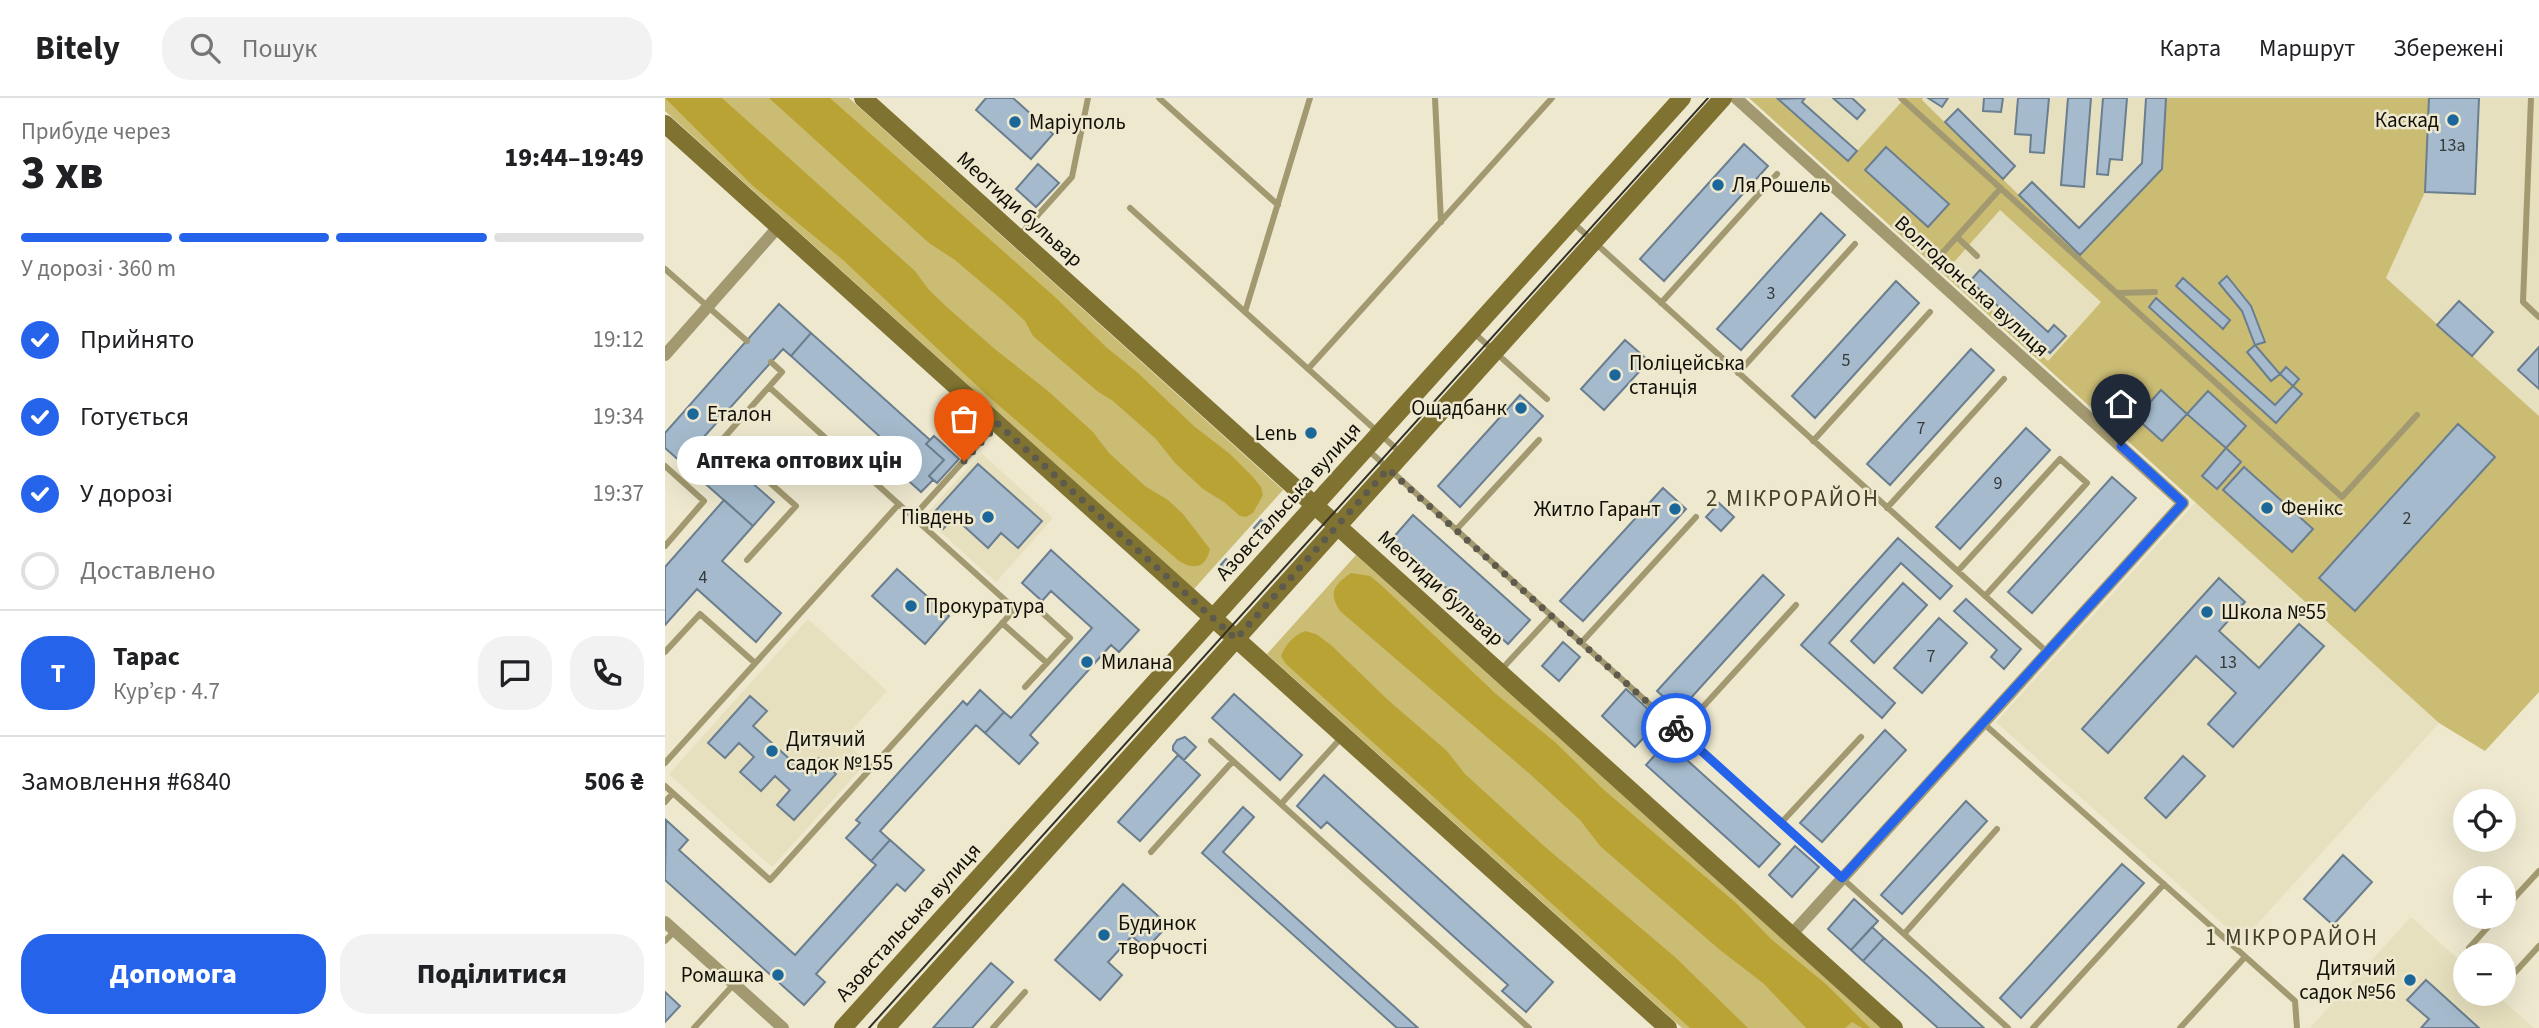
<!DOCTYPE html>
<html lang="uk">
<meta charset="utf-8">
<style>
body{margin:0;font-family:"Source Sans 3",sans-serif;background:#f2f2f2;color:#202124;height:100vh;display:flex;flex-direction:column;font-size:26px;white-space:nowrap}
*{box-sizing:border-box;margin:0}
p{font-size:23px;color:#757577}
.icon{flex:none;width:38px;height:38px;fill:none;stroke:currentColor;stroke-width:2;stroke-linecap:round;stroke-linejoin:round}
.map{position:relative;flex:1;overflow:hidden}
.side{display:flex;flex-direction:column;background:#fff;width:665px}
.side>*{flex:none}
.controls{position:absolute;left:1788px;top:691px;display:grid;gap:14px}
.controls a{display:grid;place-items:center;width:63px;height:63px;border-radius:50%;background:#fff;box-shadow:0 7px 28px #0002;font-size:35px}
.pin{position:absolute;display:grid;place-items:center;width:60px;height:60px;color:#fff;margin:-72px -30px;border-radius:50% 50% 50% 0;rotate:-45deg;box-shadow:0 0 7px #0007}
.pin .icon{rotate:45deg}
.courier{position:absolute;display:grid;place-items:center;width:70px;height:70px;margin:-35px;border:5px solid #2563eb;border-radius:50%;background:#fff;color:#222;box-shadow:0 2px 9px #0007}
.bubble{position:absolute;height:49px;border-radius:24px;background:#fff;box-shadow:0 7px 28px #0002;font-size:23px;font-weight:800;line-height:49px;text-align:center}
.overview em{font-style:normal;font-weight:800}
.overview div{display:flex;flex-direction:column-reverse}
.overview{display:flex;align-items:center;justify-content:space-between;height:119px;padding:0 21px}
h1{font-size:46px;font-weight:800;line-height:52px}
.bar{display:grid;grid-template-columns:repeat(4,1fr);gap:10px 7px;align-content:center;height:84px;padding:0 21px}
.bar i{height:9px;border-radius:5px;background:#e0e0e0}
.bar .current{background:#2563eb}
.bar p{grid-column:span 4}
.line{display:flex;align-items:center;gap:18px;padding:0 21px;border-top:2px solid #e0e0e0}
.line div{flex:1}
.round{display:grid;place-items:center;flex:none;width:74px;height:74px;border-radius:28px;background:#f2f2f2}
ol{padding:0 21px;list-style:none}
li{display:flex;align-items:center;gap:21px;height:77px}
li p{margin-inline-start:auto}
li .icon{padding:7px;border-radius:50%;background:#2563eb;color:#fff;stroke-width:4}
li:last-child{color:#757577}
li i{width:38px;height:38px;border:4px solid #e0e0e0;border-radius:50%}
.button{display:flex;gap:14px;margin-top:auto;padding:14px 21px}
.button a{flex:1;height:80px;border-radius:28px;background:#2563eb;color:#fff;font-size:28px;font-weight:800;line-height:80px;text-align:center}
.button a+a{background:#f2f2f2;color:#202124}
header{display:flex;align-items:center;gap:42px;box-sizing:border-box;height:98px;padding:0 35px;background:#fff;border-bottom:2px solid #e0e0e0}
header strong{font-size:33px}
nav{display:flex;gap:38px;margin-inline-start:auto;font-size:24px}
.search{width:490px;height:63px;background:#f2f2f2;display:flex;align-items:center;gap:18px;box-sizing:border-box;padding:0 24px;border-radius:28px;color:#757577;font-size:26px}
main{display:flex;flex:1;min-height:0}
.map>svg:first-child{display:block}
.built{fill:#e7e0be}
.green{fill:#cbbc74;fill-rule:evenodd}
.forest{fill:#b9a335}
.building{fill:#a5bbcd;stroke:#6a7e8f;stroke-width:2}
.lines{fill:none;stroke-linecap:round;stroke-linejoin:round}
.lane{stroke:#a29970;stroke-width:6}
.street{stroke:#a29970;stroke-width:12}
.secondary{stroke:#807331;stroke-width:18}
.tram{stroke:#333126;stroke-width:2}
.done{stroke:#5e5b4d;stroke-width:7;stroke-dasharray:0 12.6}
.route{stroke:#2563eb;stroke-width:9}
.poi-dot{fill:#1c679a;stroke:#ede8ce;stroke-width:2.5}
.labels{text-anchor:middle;stroke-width:5;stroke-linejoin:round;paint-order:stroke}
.number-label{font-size:18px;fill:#363a38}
.poi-label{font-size:21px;fill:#110f07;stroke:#ede8ce;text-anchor:start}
.street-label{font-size:21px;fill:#110f07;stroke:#ede8ce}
.neighbourhood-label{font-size:23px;letter-spacing:2px;fill:#45402a;stroke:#ede8ce}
</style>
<header>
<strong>Bitely</strong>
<div class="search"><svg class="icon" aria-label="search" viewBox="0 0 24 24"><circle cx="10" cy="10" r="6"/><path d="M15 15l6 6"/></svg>Пошук</div>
<nav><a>Карта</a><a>Маршрут</a><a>Збережені</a></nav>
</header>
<main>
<section class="side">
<div class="overview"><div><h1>3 хв</h1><p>Прибуде через</p></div><em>19:44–19:49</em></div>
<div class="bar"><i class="current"></i><i class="current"></i><i class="current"></i><i></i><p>У дорозі · 360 m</p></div>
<ol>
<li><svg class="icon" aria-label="check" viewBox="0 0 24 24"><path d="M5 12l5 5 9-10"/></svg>Прийнято<p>19:12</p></li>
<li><svg class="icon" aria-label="check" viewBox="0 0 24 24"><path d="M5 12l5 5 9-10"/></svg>Готується<p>19:34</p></li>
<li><svg class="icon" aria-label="check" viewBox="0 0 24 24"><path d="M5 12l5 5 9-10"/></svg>У дорозі<p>19:37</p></li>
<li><i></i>Доставлено</li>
</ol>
<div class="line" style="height:126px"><b class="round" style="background:#2563eb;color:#fff">Т</b><div><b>Тарас</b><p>Кур’єр · 4.7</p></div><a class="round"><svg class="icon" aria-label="chat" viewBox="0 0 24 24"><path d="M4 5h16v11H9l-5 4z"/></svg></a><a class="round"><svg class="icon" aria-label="phone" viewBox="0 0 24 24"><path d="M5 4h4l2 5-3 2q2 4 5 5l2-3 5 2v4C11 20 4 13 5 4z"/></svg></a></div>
<div class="line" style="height:91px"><div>Замовлення #6840</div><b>506 ₴</b></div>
<div class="button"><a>Допомога</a><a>Поділитися</a></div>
</section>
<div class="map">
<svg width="1874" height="930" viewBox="0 0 1874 930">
<rect width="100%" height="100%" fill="#ede8ce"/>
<!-- built -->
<path class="built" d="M1114,0H1240L1183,63Z
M1258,0H1501L1497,71L1415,157L1257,2Z
M1764,0H1874V318L1721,180L1760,94Z
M1335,112L1436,204L1383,263L1282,172Z
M316,355L388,420L331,484L259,419Z
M1531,404L1774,625L1577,843L1331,624Z
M143,521L222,593L178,642L202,664L107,769L4,676Z
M1746,819L1801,868V896H1831L1869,930H1645Z"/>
<!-- green -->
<path class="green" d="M0,0H184L618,392L529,491L0,13Z
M1084,0H1114L1183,63L1240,0H1258L1257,2L1415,157L1497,71L1501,0H1764L1760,94L1721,180L1874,318V594L1820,653L1774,625ZM1335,112L1436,204L1383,263L1282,172Z
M691,457L1216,930H1017L602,556Z"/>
<!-- forest -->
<path class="forest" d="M0,0H57L250,173L264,192L284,211L331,252L383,293L428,334L444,355L480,388L503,402L518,416L545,451C541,469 530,473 514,463L324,299L178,162L88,88Z
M104,0H165L390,199L441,249L473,275L530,329L565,356L587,378L596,389L598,397L588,415L581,419L575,418L559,404L538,391L510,365L491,341L448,303L432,293L368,238L360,223L336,201L290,162L264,145Z
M686,475L705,478L715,486L831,596L890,644L938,691L1071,805L1106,841L1162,887L1205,930H1197L1187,924L1180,930H1141L1098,885L1055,852L935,748L915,722L866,677L675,513C663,494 669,487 686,475Z
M640,533L651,536L666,547L723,602L782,653L800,676L879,748L1010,859L1083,930H1025L621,566L616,558C621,546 628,538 640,533Z"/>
<!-- building -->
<path class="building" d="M321,0H348L388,36L366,61L311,12Z
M1140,0L1137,4L1192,53L1183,63L1113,1Z
M1168,0H1187L1200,12L1192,21Z
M1263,0H1283L1277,9Z
M1319,0H1338L1336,14L1318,13Z
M1353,0H1384L1379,55L1365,54L1366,37L1350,36Z
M1403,0H1426L1419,89L1396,87Z
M1438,0H1462L1457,62L1445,61L1443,77L1432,76Z
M1481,0H1501L1497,71L1415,157L1354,97L1367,84L1414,130L1477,65Z
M1764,0H1814L1810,96L1760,94Z
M1293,11L1350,68L1338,81L1280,24Z
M1079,46L1103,68L999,183L975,161Z
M1221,49L1284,106L1263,129L1200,72Z
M373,66L394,85L371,109L351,91Z
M1156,115L1180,137L1076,252L1052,231Z
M1315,172L1383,234L1389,227L1401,238L1385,255L1305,183Z
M1562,178L1586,208L1600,244L1590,247L1577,213L1554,185Z
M1518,180L1565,222L1558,231L1511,188Z
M1231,183L1254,205L1150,320L1127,298Z
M1491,200L1610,307L1628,288L1637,296L1611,325L1484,209Z
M1794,203L1828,234L1807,258L1772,227Z
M114,206L146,235L126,258L118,251L37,341L109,404L88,428L0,350V335Z
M146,235L265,342L261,346L279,362L264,378L268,382L256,394L235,375L244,365L126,258Z
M960,242L984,263L939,312L916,291Z
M1590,247L1615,276L1606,283L1582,254Z
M1874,249V291L1853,272Z
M1306,251L1329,272L1225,387L1202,366Z
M1621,269L1634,281L1628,288L1615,276Z
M1496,292L1522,316L1497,343L1471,320Z
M1543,293L1581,328L1561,350L1522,316Z
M855,297L878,318L795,409L773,388Z
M1793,326L1830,359L1690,513L1654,480Z
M1361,330L1385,352L1295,451L1271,429Z
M269,338L294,361L272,385L264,378L279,362L261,346Z
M1561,350L1576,364L1552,391L1537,378Z
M313,366L377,423L353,450L336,435L323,450L289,419L278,431L265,419Z
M1579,369L1648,431L1627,454L1558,392Z
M1447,379L1471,400L1367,515L1343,494Z
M998,390L1021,411L918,523L895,503Z
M59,402L88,428L57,463L116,515L91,544L32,491L0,527V469Z
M1054,405L1069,419L1056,433L1041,419Z
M748,417L865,522L843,546L727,441Z
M596,422L602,427L595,435L589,430Z
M1233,440L1287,488L1275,501L1236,465L1164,545L1230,605L1217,620L1136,547Z
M386,452L474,532L454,554L446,547L365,637L373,645L354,666L320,635L339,614L346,620L427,530L386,493L377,503L357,485Z
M561,461L567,466L560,474L554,469Z
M232,471L284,518L260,546L207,498Z
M1098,477L1119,497L1014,613L992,593Z
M1554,480L1580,504L1554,533L1594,570L1634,526L1659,548L1568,649L1543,626L1571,595L1531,558L1443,655L1417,631Z
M1238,485L1262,507L1209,565L1186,543Z
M1301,501L1356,551L1339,571L1326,559L1332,552L1289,513Z
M1274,520L1302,545L1257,595L1229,570Z
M898,544L915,559L894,583L877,568Z
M961,591L995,622L970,649L937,618Z
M315,592L339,614L320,635L311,627L215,733L225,742L206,763L181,740L195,725L191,722L298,603L302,607Z
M569,596L637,657L615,682L547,620Z
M85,598L102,613L88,628L140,675L154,660L171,676L129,722L112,707L125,692L110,678L96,693L75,674L89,659L74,645L60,660L43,645Z
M1220,632L1241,652L1157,744L1135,725Z
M520,639L531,649L519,662L508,652V648L512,642Z
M1002,644L1115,746L1094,769L981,667Z
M513,657L535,677L475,743L453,724Z
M1518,658L1540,678L1501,720L1480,700Z
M659,677L888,884L861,914L837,893L843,887L797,846L662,724L656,730L632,708Z
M1301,703L1322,723L1237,816L1216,797Z
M578,709L589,719L558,754L753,930H732L537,755Z
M1,722L23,742L14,752L130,857L211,767L206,763L225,742L259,772L240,793L232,786L151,876L160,884L139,907L0,782Z
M1130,748L1154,769L1127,799L1104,777Z
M1678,757L1707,784L1668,827L1639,801Z
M1457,766L1479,785L1356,920L1335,900Z
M458,786L503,827L481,851L467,838L443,864L457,877L435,902L390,862Z
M1189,801L1213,823L1186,852L1163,831Z
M1207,829L1219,840L1198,863L1186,852Z
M1219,840L1262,878L1319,930H1273L1198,863Z
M326,865L348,884L307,930H268Z
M1761,882L1814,930H1756L1764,921L1742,902Z
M0,894L15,908L0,924Z"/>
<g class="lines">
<!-- lane -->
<path class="lane" d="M494,0L613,107
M770,0L776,124
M1236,0L1677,399L1752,317
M1866,0L1858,204L1874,219
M465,110L736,355
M906,123L1382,554
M354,138L407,79L423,0
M1292,139L1312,158
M0,171L82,243
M1262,172L1336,90
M1452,195L1490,194
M996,205L1112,76
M580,214L645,0
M808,234L882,301
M643,271L887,0
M1073,275L1190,146
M104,289L350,511
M1148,343L1265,214
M703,352L1343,930
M0,368L39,403L0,448
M1222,410L1339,281
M248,419L331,327
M791,432L874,342
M82,462L131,408L57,342L117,274L106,264
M1293,473L1395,361L1422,385L1320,498
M337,525L382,565
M916,545L1031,419
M0,554L35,516L90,565
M835,573L886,518
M1318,625L1630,903L1632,930
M1015,634L1131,507
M546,643L864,930
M0,665L234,406
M0,688L105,782L350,511L371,509L405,540L360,589
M0,704L8,695
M616,706L677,639
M1116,725L1196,639
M486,754L568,663
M1839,811L1874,773
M1239,836L1332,731
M0,843L10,833
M1813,858L1804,850L1832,819
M1839,881L1842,883L1874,848
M29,930L69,886
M328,930L360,894
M1368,930L1499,786
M1515,930L1580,859"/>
<!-- street -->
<path class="street" d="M1071,0L1518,405L1126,837
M0,257L114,128
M0,824L118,930"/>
<!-- secondary -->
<path class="secondary" d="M198,0L1229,930
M0,26L1003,930
M178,930L1017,0
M221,930L1058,0"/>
<!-- tram -->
<path class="tram" d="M204,930L1043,0"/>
</g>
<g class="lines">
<!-- done -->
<path class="done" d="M299,363L333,326L571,541L723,371L1011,630"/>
<!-- route -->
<path class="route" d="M1011,630L1177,780L1518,405L1456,348"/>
</g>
<!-- markers -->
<g class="poi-dot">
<circle cx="1788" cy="22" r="7"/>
<circle cx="350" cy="24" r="7"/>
<circle cx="1053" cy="87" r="7"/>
<circle cx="950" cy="277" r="7"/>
<circle cx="856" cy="310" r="7"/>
<circle cx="28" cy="316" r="7"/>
<circle cx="646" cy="335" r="7"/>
<circle cx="1602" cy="410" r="7"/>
<circle cx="1010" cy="411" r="7"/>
<circle cx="323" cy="419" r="7"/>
<circle cx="246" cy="508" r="7"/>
<circle cx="1542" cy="514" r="7"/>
<circle cx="422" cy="564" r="7"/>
<circle cx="107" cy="653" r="7"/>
<circle cx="439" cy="837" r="7"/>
<circle cx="113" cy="877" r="7"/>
<circle cx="1745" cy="882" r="7"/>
</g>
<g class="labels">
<!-- number labels -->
<g class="number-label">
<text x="1787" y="53">13а</text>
<text x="1106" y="201">3</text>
<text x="1181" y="268">5</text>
<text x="1256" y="336">7</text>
<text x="1333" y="391">9</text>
<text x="1742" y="426">2</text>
<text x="38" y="485">4</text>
<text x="1266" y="564">7</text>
<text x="1563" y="570">13</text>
</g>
<!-- poi labels -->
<g class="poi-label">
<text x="1774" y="29" text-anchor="end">Каскад</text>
<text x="364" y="31">Маріуполь</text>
<text x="1067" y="94">Ля Рошель</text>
<text x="964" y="272">Поліцейська<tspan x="964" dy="24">станція</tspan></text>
<text x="842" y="317" text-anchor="end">Ощадбанк</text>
<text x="42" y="323">Еталон</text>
<text x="632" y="342" text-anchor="end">Lenь</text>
<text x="1616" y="417">Фенікс</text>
<text x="996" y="418" text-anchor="end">Житло Гарант</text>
<text x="309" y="426" text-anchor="end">Південь</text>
<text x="260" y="515">Прокуратура</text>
<text x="1556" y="521">Школа №55</text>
<text x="436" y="571">Милана</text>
<text x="121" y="648">Дитячий<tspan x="121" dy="24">садок №155</tspan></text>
<text x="453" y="832">Будинок<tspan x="453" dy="24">творчості</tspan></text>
<text x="1731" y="877" text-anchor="end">Дитячий<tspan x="1731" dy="24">садок №56</tspan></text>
<text x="99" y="884" text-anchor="end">Ромашка</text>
</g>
<!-- street labels -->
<g class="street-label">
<text transform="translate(355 111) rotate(42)" y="7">Меотиди бульвар</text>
<text transform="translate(1307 188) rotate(42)" y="7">Волгодонська вулиця</text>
<text transform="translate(623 403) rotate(-48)" y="7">Азовстальська вулиця</text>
<text transform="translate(776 490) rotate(42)" y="7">Меотиди бульвар</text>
<text transform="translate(243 824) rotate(-48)" y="7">Азовстальська вулиця</text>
</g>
<!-- neighbourhood labels -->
<g class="neighbourhood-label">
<text x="1128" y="408">2 МІКРОРАЙОН</text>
<text x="1627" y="847">1 МІКРОРАЙОН</text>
</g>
</g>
</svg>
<div class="controls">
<a><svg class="icon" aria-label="locate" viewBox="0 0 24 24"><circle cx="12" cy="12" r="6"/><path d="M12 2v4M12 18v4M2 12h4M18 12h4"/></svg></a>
<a>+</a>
<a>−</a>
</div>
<div class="pin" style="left:299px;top:363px;background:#ea580c"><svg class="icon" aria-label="bag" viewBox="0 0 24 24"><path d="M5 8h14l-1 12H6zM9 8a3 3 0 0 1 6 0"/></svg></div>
<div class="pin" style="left:1456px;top:348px;background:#1f2937"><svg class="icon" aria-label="home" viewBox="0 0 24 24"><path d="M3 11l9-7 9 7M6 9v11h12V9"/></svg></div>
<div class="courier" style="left:1011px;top:630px"><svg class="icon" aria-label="bike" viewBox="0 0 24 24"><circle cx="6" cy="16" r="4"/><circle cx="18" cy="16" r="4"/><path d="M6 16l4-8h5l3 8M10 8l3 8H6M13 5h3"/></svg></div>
<div class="bubble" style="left:12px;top:338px;width:245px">Аптека оптових цін</div>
</div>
</main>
